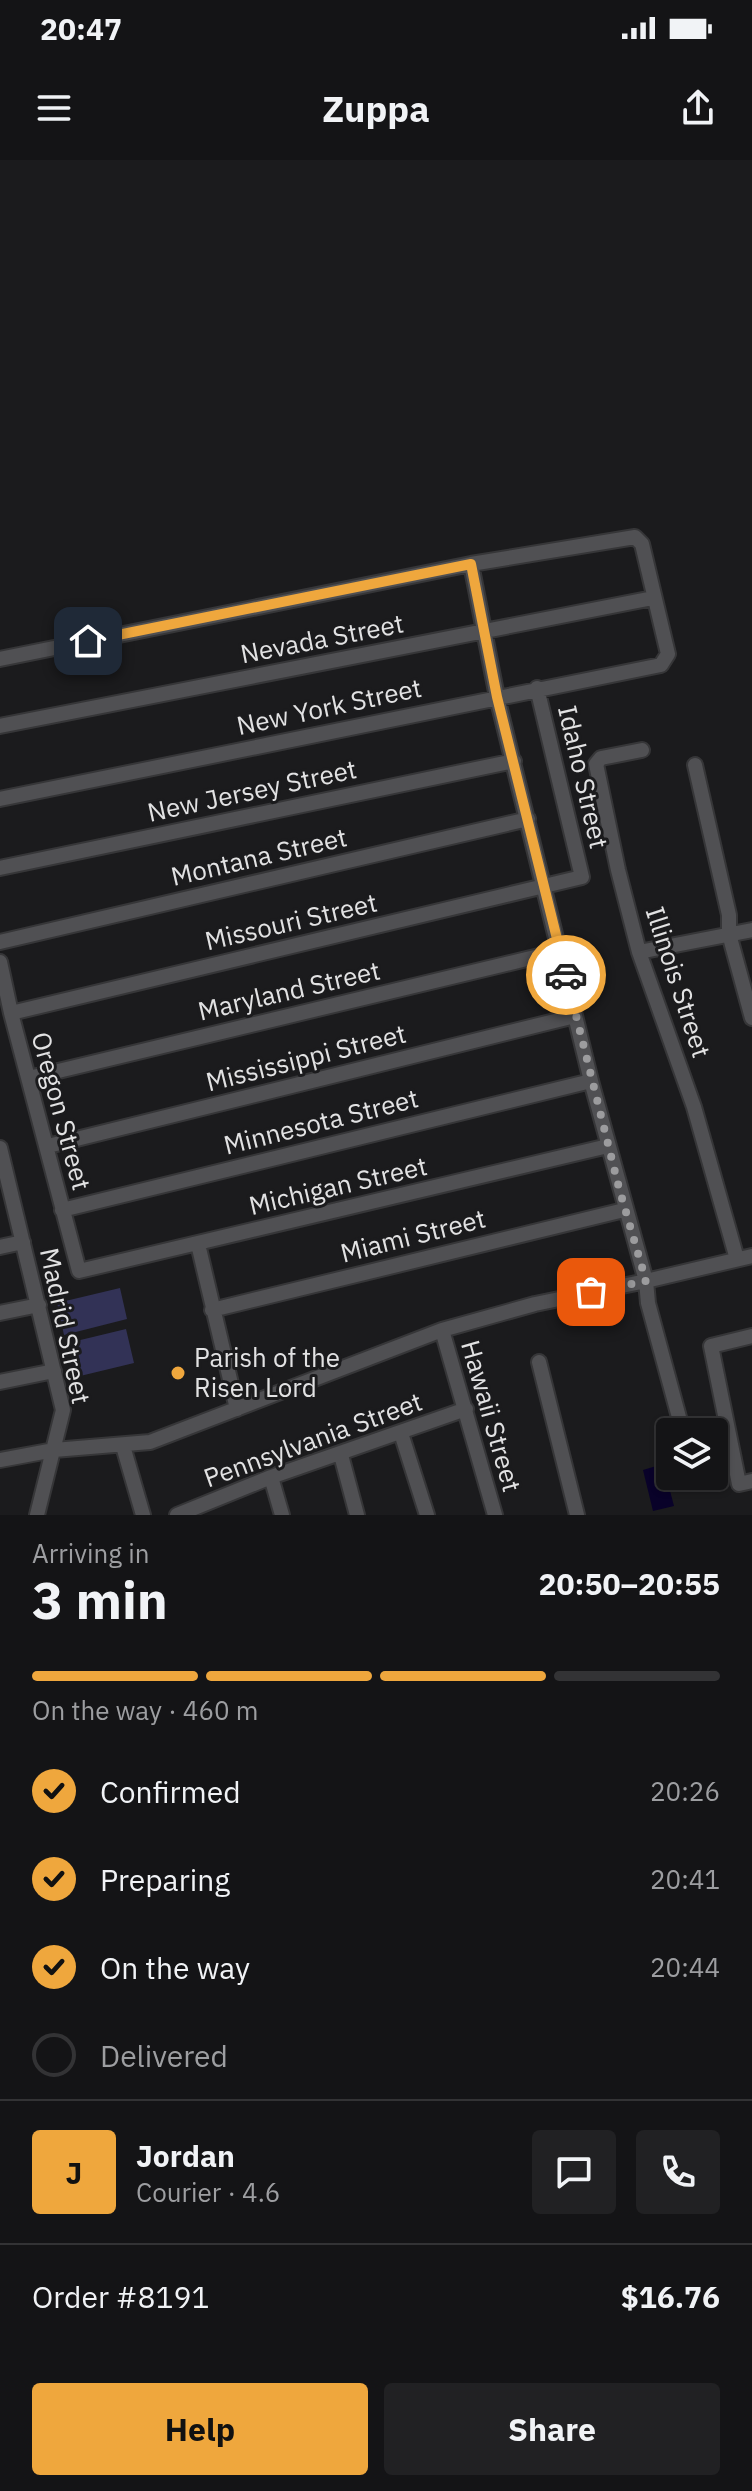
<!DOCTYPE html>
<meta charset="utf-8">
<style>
body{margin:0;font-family:"IBM Plex Sans",sans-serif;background:#212123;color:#f1f3f6;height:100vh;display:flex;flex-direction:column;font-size:30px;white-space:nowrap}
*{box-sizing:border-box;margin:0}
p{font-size:26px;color:#9d9ea1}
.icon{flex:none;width:44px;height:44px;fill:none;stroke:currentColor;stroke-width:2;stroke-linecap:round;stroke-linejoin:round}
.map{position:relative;height:1355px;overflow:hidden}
.sheet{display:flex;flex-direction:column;background:#141416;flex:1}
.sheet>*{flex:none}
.controls{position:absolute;left:656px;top:1258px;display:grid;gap:16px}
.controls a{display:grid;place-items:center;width:72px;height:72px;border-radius:8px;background:#141416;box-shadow:0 2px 6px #0004,0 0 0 2px #333335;font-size:40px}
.pin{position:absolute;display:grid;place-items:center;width:68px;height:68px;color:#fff;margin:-34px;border-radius:16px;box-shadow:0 4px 12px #0006}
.courier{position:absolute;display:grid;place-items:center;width:80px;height:80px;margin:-40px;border:6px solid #efa73d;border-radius:50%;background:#fff;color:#222;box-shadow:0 2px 10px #0007}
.head em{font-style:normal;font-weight:700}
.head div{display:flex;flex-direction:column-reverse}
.head{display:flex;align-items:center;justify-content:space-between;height:136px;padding:0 32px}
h1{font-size:52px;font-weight:700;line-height:60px}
.bar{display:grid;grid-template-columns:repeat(4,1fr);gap:12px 8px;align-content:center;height:96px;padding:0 32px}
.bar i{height:10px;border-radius:6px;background:#333335}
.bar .current{background:#efa73d}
.bar p{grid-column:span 4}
.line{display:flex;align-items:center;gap:20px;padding:0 32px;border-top:2px solid #333335}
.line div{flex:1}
.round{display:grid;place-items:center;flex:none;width:84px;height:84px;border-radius:8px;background:#212123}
ol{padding:0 32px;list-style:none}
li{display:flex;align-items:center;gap:24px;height:88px}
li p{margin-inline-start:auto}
li .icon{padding:8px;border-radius:50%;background:#efa73d;color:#111;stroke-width:4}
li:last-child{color:#9d9ea1}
li i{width:44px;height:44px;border:4px solid #333335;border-radius:50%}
.cta{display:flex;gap:16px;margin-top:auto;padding:16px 32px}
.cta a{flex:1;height:92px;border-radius:8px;background:#efa73d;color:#111;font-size:32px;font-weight:700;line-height:92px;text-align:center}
.cta a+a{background:#212123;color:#f1f3f6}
.status{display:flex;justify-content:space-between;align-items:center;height:56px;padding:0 40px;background:#141416;direction:ltr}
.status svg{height:22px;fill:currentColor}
header{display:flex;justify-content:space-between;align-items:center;height:104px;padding:0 32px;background:#141416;font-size:36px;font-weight:700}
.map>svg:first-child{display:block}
.green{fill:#323256}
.water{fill:#090229}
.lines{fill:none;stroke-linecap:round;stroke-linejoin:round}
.minor-casing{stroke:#363638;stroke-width:18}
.minor{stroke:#505053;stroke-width:14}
.done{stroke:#9c9c9e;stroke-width:8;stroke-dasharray:0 14.4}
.route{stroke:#efa73d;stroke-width:10}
.poi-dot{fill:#efa73d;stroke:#1b1b1d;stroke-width:3}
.labels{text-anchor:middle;stroke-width:6;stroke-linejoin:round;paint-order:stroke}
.street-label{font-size:26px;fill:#e2e2e3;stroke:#1b1b1d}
.poi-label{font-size:26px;fill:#e2e2e3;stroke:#1b1b1d;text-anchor:start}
</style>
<div class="status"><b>20:47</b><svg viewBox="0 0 49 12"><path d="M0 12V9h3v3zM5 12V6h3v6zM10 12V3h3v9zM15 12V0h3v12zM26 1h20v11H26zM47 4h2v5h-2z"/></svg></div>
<header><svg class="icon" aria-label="menu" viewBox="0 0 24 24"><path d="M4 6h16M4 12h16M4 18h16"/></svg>Zuppa<svg class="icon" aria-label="share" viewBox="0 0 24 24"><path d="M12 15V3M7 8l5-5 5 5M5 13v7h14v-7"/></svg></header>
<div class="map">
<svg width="752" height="1355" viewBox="0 0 752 1355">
<rect width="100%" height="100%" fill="#1b1b1d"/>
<!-- green -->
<path class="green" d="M120,1128L127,1159L64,1175L57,1143Z
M126,1169L134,1203L76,1217L68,1183Z"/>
<!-- water -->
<path class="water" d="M663,1304L674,1346L653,1351L643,1310Z"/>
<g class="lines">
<defs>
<path id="minor" d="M471,404L497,537L591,921L646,1121L648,1143L683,1272
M0,499L471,404L635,377L642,384L668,494L661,505L0,639
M0,566L653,438
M642,590L601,598L596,604L618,710L639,792L694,947L737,1099
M695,605L729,755V774L752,858
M0,708L514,601
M0,782L528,659
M639,792L752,770
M0,802L11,853L79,1111L608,986
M11,853L582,717L537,528
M29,918L560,791
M48,986L575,856
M0,988L63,1250L37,1355
M62,1050L591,921
M198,1084L237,1249
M0,1087L23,1082
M212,1150L624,1050
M0,1153L39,1145
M442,1170L495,1355
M752,1176L711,1186L739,1324L752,1321
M539,1202L577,1355
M0,1222L54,1211
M401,1273L427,1355
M123,1286L143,1355
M341,1295L357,1355
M0,1300L54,1290L150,1282L442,1170L535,1144L646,1121L752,1096
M696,1316L697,1321
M271,1317L282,1355
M177,1355L271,1317L466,1249"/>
</defs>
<!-- minor casing -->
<use href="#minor" class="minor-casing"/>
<!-- minor -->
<use href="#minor" class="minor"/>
</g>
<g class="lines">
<!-- done -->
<path class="done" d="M566,815L619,1028L646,1121L591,1132"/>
<!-- route -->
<path class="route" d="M88,481L471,404L497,537L566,815"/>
</g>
<!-- markers -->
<circle class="poi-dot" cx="178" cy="1213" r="8"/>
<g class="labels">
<!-- street labels -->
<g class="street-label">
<text transform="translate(322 479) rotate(-11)" y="9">Nevada Street</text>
<text transform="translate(329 547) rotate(-12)" y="9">New York Street</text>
<text transform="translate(583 617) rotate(77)" y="9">Idaho Street</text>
<text transform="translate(252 631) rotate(-12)" y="9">New Jersey Street</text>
<text transform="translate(259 697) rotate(-13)" y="9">Montana Street</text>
<text transform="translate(291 762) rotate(-13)" y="9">Missouri Street</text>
<text transform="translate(678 822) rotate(72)" y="9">Illinois Street</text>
<text transform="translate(289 831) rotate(-13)" y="9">Maryland Street</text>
<text transform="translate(306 898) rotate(-14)" y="9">Mississippi Street</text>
<text transform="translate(61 951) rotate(75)" y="9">Oregon Street</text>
<text transform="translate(321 962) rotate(-14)" y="9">Minnesota Street</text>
<text transform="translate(338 1026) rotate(-13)" y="9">Michigan Street</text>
<text transform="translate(413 1076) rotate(-14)" y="9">Miami Street</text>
<text transform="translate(65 1166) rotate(78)" y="9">Madrid Street</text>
<text transform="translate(491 1256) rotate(74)" y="9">Hawaii Street</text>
<text transform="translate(313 1280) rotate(-20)" y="9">Pennsylvania Street</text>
</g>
<!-- poi labels -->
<g class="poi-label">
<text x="194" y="1207">Parish of the<tspan x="194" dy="30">Risen Lord</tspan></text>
</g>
</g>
</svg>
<div class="controls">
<a><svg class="icon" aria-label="layers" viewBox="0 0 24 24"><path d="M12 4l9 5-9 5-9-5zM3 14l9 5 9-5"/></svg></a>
</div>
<div class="pin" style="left:591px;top:1132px;background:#ea580c"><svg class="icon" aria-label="bag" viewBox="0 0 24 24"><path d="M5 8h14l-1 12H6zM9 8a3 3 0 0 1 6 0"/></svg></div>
<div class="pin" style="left:88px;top:481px;background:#1f2937"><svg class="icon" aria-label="home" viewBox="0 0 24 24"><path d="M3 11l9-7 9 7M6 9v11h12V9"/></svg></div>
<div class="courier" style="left:566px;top:815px"><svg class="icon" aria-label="car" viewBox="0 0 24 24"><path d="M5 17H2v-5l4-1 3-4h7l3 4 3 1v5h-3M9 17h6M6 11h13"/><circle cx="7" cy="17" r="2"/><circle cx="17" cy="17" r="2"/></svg></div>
</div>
<section class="sheet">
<div class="head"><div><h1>3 min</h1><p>Arriving in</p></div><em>20:50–20:55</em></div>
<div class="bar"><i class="current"></i><i class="current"></i><i class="current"></i><i></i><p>On the way · 460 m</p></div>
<ol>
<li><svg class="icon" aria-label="check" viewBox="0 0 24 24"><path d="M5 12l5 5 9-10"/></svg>Confirmed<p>20:26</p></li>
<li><svg class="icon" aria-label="check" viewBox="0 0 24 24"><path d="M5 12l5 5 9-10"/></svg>Preparing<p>20:41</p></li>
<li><svg class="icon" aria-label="check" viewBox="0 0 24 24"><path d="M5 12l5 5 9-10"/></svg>On the way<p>20:44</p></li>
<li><i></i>Delivered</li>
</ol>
<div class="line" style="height:144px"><b class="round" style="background:#efa73d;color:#111">J</b><div><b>Jordan</b><p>Courier · 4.6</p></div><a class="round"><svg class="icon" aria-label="chat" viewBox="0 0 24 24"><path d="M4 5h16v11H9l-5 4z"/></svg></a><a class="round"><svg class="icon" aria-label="phone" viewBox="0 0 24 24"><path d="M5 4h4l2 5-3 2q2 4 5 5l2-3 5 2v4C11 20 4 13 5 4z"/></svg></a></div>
<div class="line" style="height:104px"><div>Order #8191</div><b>$16.76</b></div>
<div class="cta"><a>Help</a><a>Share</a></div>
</section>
